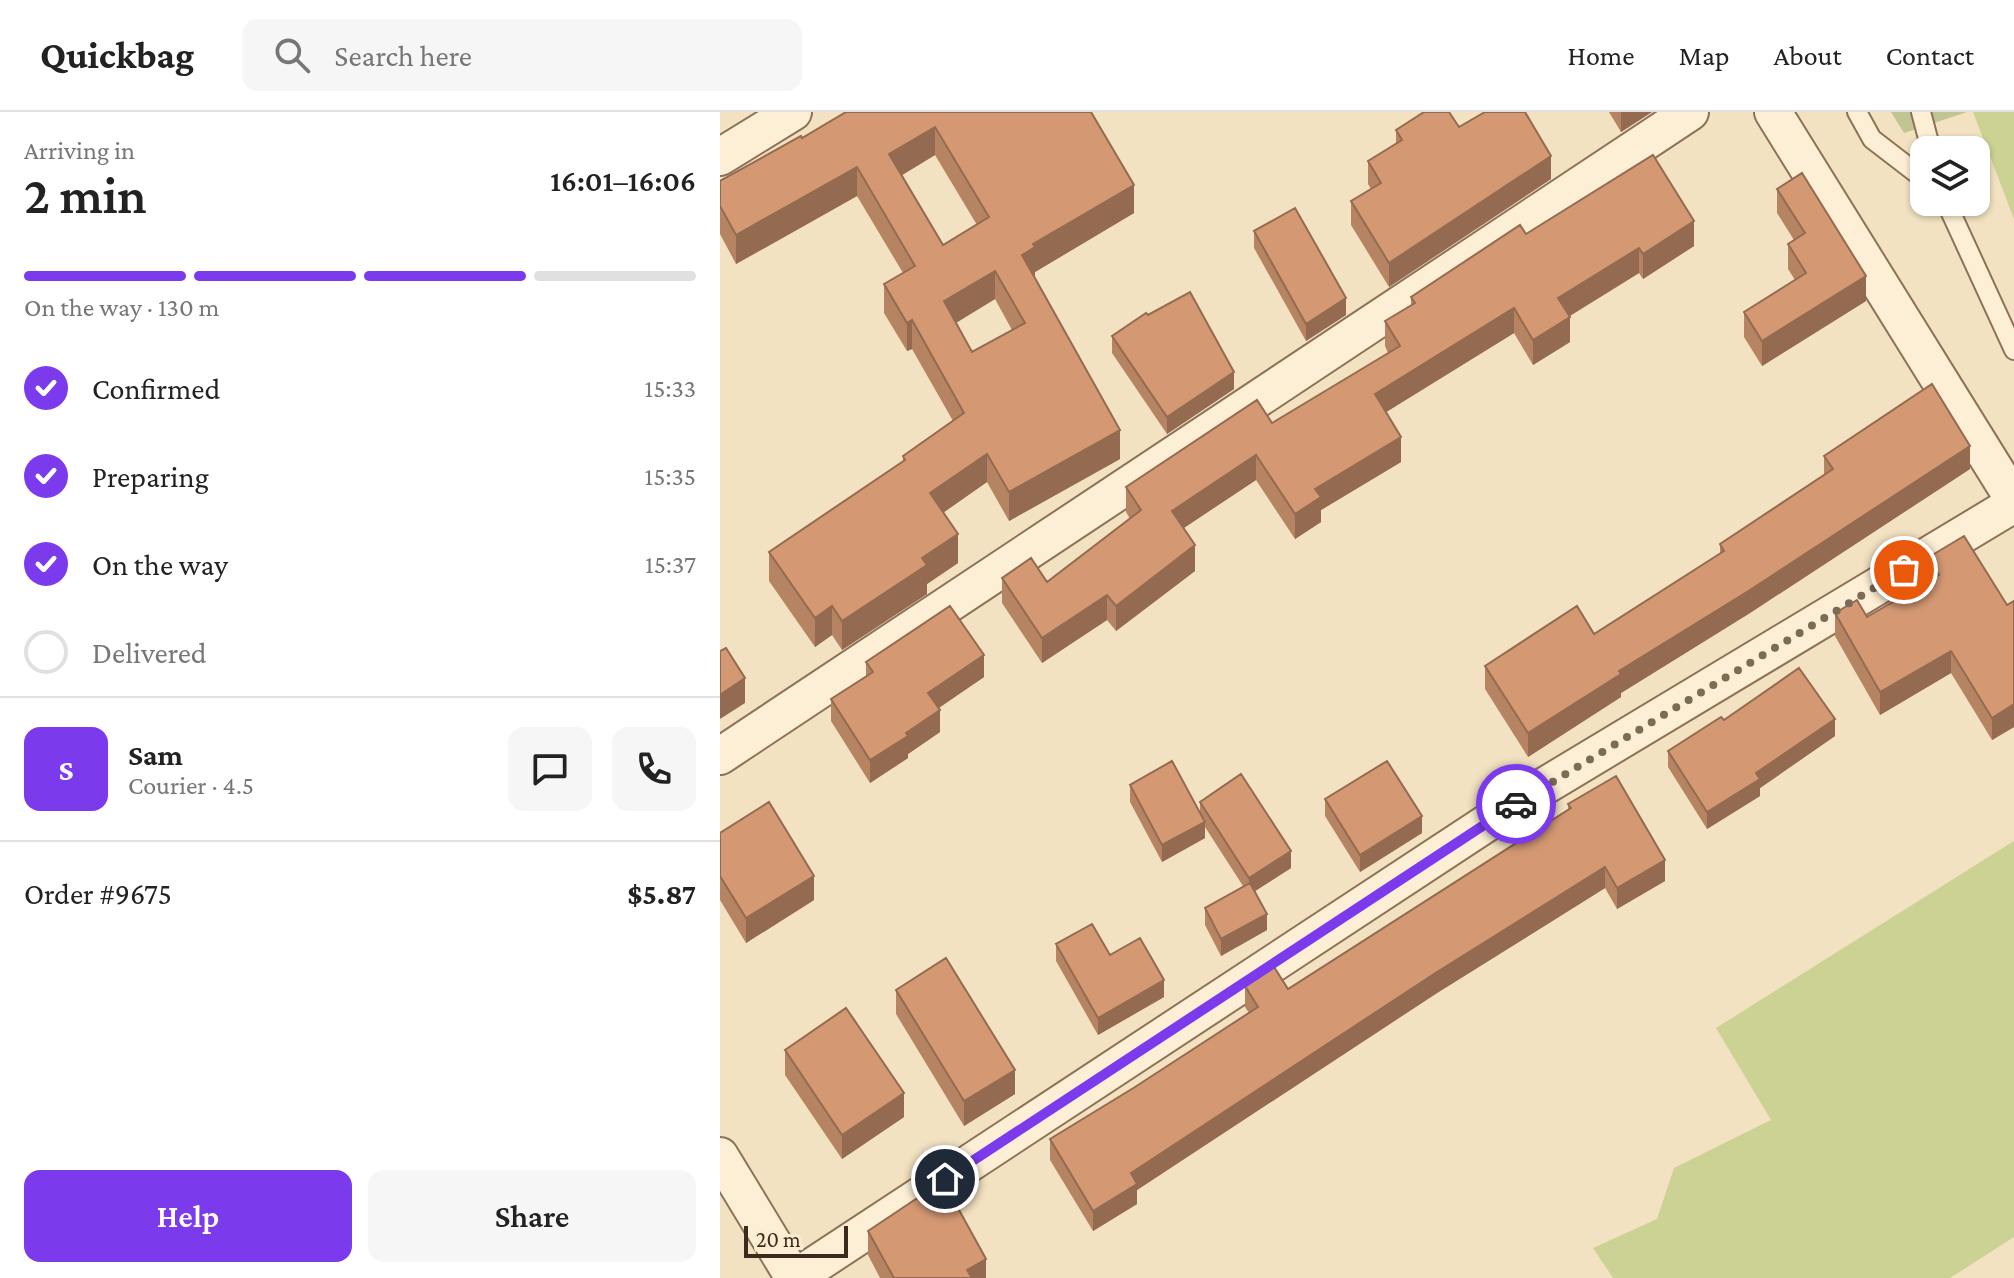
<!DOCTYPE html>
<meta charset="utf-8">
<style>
body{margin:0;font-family:"Crimson Pro",serif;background:#f6f6f6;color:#222;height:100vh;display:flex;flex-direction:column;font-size:30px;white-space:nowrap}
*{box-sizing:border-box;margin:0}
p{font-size:26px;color:#767676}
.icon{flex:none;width:44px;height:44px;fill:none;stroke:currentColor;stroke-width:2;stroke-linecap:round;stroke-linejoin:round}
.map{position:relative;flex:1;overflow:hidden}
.panel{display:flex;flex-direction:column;background:#fff;width:720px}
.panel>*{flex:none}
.buttons{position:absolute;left:1190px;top:24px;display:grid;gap:16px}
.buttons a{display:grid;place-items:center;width:80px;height:80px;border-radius:16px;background:#fff;box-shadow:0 2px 6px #0004;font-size:40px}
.scale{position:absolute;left:24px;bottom:20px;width:104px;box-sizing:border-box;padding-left:8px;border:4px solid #3c2b1c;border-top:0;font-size:22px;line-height:28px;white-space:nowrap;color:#3c2b1c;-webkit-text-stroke:6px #f9ecd1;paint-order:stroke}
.pin{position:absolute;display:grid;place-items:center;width:68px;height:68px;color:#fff;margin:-34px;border:4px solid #fff;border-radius:50%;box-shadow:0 2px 8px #0007}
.courier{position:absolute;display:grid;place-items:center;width:80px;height:80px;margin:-40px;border:6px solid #7c3aed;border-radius:50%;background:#fff;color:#222;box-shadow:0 2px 10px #0007}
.headline em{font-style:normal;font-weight:600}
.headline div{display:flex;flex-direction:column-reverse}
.headline{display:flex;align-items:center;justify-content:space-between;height:136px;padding:0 24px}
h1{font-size:52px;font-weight:600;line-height:60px}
.bar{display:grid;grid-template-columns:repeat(4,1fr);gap:12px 8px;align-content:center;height:96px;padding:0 24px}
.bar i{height:10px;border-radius:6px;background:#e0e0e0}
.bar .active{background:#7c3aed}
.bar p{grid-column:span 4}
.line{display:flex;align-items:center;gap:20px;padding:0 24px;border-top:2px solid #e0e0e0}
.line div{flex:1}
.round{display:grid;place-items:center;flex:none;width:84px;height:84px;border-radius:16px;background:#f6f6f6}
ol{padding:0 24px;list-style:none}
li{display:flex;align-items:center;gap:24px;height:88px}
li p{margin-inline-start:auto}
li .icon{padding:8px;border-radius:50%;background:#7c3aed;color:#fff;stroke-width:4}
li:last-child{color:#767676}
li i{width:44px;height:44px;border:4px solid #e0e0e0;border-radius:50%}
.cta{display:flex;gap:16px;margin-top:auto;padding:16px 24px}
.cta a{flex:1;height:92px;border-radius:16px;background:#7c3aed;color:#fff;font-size:32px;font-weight:600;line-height:92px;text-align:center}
.cta a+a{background:#f6f6f6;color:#222}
header{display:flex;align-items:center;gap:48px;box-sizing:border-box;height:112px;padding:0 40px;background:#fff;border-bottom:2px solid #e0e0e0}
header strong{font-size:38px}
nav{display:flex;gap:44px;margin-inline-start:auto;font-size:28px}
.search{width:560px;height:72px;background:#f6f6f6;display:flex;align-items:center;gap:20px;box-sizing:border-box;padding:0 28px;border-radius:16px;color:#767676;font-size:30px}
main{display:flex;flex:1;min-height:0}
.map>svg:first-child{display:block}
.green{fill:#ccd194}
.cemetery{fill:#c1c594}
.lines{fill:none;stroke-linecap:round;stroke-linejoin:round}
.lane-casing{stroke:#8e7256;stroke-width:22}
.street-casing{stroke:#8e7256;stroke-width:40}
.lane{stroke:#fcefd5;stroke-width:18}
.street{stroke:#fcefd5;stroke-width:36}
.wall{fill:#b68463;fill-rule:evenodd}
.shaded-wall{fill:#946b50}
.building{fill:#d49973;stroke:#946b50;stroke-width:2;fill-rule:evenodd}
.done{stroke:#7c6b56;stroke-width:8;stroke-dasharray:0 14.4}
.route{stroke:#7c3aed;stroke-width:10}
</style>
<header>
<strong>Quickbag</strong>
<div class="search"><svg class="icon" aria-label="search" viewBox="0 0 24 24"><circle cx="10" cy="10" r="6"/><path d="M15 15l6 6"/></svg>Search here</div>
<nav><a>Home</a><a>Map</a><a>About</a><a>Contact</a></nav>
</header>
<main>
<section class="panel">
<div class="headline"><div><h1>2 min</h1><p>Arriving in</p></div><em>16:01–16:06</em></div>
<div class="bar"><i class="active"></i><i class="active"></i><i class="active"></i><i></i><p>On the way · 130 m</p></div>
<ol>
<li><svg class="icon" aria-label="check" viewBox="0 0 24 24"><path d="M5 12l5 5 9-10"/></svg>Confirmed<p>15:33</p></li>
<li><svg class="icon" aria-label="check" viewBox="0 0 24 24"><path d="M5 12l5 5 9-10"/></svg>Preparing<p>15:35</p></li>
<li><svg class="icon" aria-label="check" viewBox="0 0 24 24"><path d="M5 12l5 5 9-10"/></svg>On the way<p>15:37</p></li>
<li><i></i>Delivered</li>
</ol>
<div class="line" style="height:144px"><b class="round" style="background:#7c3aed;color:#fff">S</b><div><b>Sam</b><p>Courier · 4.5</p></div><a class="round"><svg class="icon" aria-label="chat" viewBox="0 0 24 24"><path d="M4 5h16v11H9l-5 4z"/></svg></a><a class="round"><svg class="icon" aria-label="phone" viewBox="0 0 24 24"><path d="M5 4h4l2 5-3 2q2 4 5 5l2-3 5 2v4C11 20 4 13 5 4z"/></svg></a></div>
<div class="line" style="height:104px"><div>Order #9675</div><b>$5.87</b></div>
<div class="cta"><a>Help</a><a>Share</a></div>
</section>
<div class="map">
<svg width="1294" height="1166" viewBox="0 0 1294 1166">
<rect width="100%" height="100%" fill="#f2e2c1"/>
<!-- green -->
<path class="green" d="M1253,0H1294V107Z
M1294,729V1125L1230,1166H893L873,1136L937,1107L954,1056L1051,1008L996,916Z"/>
<!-- cemetery -->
<path class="cemetery" d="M1171,0H1247L1184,21Z"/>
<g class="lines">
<defs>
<path id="lane" d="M1137,0L1152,27L1204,67
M1201,0L1211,38
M1226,90L1294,238"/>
<path id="street" d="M1053,0L1294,388
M0,45L73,0
M0,644L970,0
M0,1044L74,1166
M75,1166L808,684L1294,392"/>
</defs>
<!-- lane casing -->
<use href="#lane" class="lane-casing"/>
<!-- street casing -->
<use href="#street" class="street-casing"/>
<!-- lane -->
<use href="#lane" class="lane"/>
<!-- street -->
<use href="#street" class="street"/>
</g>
<!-- wall -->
<path class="wall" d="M371,0L414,101L315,160L314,164L400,347L289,409L267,370L224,400L238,451L207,472V482L122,538L112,523L95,535L49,469V440L183,350V344L233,309L192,237L187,239L164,201V172L183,161L137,84L16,152L0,122V69L82,26ZM215,43L257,113L223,133L182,63ZM275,187L292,218L252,240L236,211Z
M889,0H932L901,20Z
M739,15L831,67L669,175L631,113V89L651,77L648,72V49L676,32V18Z
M1057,77L1146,189L1042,254L1024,225V200L1075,168L1068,157V132L1074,128L1057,101Z
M534,119L626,203L586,229L534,136Z
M806,122L974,134L923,167L919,161L850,204V230L813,253L794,221L666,300L681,350L601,398V410L575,427L536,368L463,416L475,459L396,519L387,508L322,551L282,491V466L327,470L410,407L406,400V375L552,311L668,241L665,234V209L691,193V185Z
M392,224L514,277L447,322L392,241Z
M1104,344L1250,357L1030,501L901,581V585L808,645L765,577V554L874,522L1000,442V432L1104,363Z
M1209,445L1287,493L1294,489V615L1272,628L1231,561L1160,603L1115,524V501L1147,505L1209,469Z
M146,550L264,565L219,596L220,620L188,642V646L150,671L111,609V587L146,565Z
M1004,608L1115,624L1040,676V684L987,717L948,655V639Z
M410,673L480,699V690L571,756L535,779L547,818L501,844L485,813V796L523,774L485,715V726L442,750L410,690Z
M605,687L702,721L640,760L605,704Z
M848,692L945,769L897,797L885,776L717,881L417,1078V1092L373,1119L330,1048V1027L415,975L529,901L525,895V874L568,877L848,697Z
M0,721L94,788L26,831L0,788Z
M336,832L444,885L378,923L336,849Z
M176,878L295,982L244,1014L176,902Z
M65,938L184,1005L122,1047L65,963Z
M148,1119L266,1166H160L148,1143Z"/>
<!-- shaded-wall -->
<path class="shaded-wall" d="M901,0H932L901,20Z
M215,15V43L169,71V42Z
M831,44V67L669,175V151Z
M137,55V84L16,152V123Z
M414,73V101L315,160V164L302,171V143L313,132Z
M974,109V134L923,167V142Z
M919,136V161L838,211V186Z
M275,159V187L224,218V189Z
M1146,164V189L1042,254V229Z
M626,186V203L586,229V212Z
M794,196V221L655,307V282Z
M850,205V230L813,253V228Z
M192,208V237L187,239V211Z
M514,260V277L447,322V305Z
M400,318V347L289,409V380Z
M681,325V350L601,398V410L575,427V402L595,377Z
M1250,334V357L1030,501L901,581V585L808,645V621L899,559Z
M267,342V370L210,410V381Z
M536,343V368L452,424V399Z
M238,422V451L207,472V482L122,538V509L202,446Z
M475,433V459L396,519V494Z
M387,483V508L322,551V526Z
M112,494V523L95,535V506Z
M1231,539V561L1160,603V580Z
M264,543V565L208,603V581Z
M25,566V591L0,607V583Z
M1294,592V615L1272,628V606Z
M220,598V620L188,642V646L150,671V648Z
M1115,607V624L1040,676V684L987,717V700L1036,661Z
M702,704V721L640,760V743Z
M485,710V726L442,750V733Z
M571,739V756L529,783V766Z
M945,748V769L897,797V776Z
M885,755V776L717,881L417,1078V1092L373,1119V1099L411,1061L717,860Z
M94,764V788L26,831V806Z
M547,802V818L501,844V827Z
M444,868V885L378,923V906Z
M295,958V982L244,1014V989Z
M184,981V1005L122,1047V1023Z
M266,1147V1166H247V1158Z"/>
<!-- building -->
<path class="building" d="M126,0H371L414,73L313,132L315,135L302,143L400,318L289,380L267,342L210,381L238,422L202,446L207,453L122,509L112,494L95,506L49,440L185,348L183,344L244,301L192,208L187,211L164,172L195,154L137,55L16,123L0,94V69L81,24L82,26ZM215,15L269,105L223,133L169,42ZM275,159L305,211L252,240L224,189Z
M704,0H729L739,15L765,0H805L831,44L669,151L631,89L661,71L648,49L682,28L676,18Z
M933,43L974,109L923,142L919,136L838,186L850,205L813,228L794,196L655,282L681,325L595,377L601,385L575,402L536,343L452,399L475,433L396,494L387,483L322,526L282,466L311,446L327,470L421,398L406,375L537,288L552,311L680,234L665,209L695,191L691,185L800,113L806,122Z
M1082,61L1146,164L1042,229L1024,200L1086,161L1068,132L1085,121L1057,77Z
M575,96L626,186L586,212L534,119Z
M470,180L514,260L447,305L392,224L426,201L428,203Z
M1212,272L1250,334L1030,478L899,559L901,562L808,621L765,554L857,494L874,522L1004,439L1000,432L1113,357L1104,344Z
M1244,424L1287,493L1294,489V592L1272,606L1231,539L1160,580L1115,501L1137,488L1147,505L1219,463L1209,445Z
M230,494L264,543L208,581L220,598L186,621L188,624L150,648L111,587L153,560L146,550Z
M6,536L25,566L0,583V539Z
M1079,556L1115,607L1036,661L1040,667L987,700L948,639L1001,605L1004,608Z
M452,649L485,710L442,733L410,673Z
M667,649L702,704L640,743L605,687Z
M521,662L571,739L529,766L480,690Z
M896,664L945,748L897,776L885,755L717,860L411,1061L417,1072L373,1099L330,1027L415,975L538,895L525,874L554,855L568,877L851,696L848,692Z
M49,690L94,764L26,806L0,764V721Z
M530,771L547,802L501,827L485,796Z
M372,812L390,843L420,826L444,868L378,906L336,832Z
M226,846L295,958L244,989L176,878Z
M126,896L184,981L122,1023L65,938Z
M223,1069L266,1147L247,1158L252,1166H174L148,1119Z"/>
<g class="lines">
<!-- done -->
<path class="done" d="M796,692L1184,458"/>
<!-- route -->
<path class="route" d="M225,1067L796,692"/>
</g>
</svg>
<div class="buttons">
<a><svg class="icon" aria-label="layers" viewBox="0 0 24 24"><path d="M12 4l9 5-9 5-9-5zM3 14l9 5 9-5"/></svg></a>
</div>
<div class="scale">20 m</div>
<div class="pin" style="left:1184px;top:458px;background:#ea580c"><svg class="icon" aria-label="bag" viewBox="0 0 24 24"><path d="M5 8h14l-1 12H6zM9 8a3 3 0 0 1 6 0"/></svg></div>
<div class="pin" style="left:225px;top:1067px;background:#1f2937"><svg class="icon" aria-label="home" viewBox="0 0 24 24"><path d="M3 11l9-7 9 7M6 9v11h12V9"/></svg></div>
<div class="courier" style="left:796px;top:692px"><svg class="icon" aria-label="car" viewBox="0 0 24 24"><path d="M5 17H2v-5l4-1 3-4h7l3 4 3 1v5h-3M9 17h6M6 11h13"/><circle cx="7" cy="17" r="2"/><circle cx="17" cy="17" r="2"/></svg></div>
</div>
</main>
